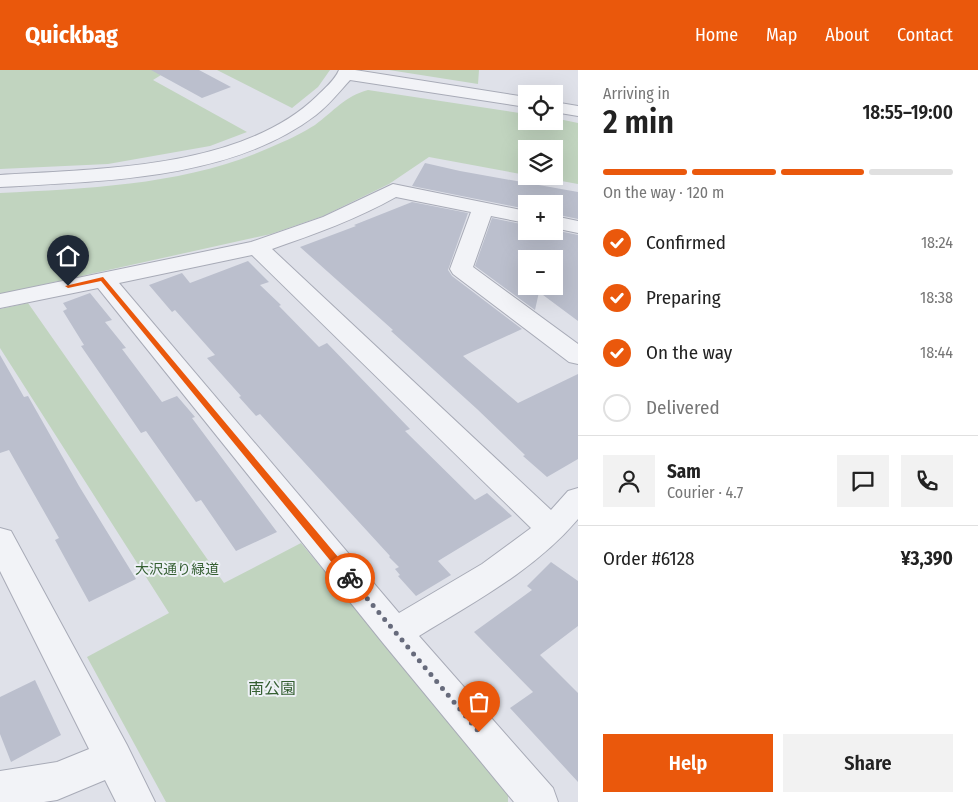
<!DOCTYPE html>
<meta charset="utf-8">
<style>
body{margin:0;font-family:"Fira Sans Condensed","Noto Sans JP",sans-serif;background:#f2f2f2;color:#222;height:100vh;display:flex;flex-direction:column;font-size:19px;white-space:nowrap}
*{box-sizing:border-box;margin:0}
p{font-size:16px;color:#767676}
.icon{flex:none;width:28px;height:28px;fill:none;stroke:currentColor;stroke-width:2;stroke-linecap:round;stroke-linejoin:round}
.map{position:relative;flex:1;overflow:hidden}
.drawer{display:flex;flex-direction:column;background:#fff;width:400px}
.drawer>*{flex:none}
.fabs{position:absolute;left:518px;top:15px;display:grid;gap:10px}
.fabs a{display:grid;place-items:center;width:45px;height:45px;border-radius:0px;background:#fff;box-shadow:0 5px 20px #0002;font-size:25px}
.pin{position:absolute;display:grid;place-items:center;width:42px;height:42px;color:#fff;margin:-51px -21px;border-radius:50% 50% 50% 0;rotate:-45deg;box-shadow:0 0 5px #0007}
.pin .icon{rotate:45deg}
.courier{position:absolute;display:grid;place-items:center;width:50px;height:50px;margin:-25px;border:4px solid #ea580c;border-radius:50%;background:#fff;color:#222;box-shadow:0 1px 6px #0007}
.summary em{font-style:normal;font-weight:600}
.summary div{display:flex;flex-direction:column-reverse}
.summary{display:flex;align-items:center;justify-content:space-between;height:85px;padding:0 25px}
h1{font-size:32px;font-weight:600;line-height:38px}
.bar{display:grid;grid-template-columns:repeat(4,1fr);gap:8px 5px;align-content:center;height:60px;padding:0 25px}
.bar i{height:6px;border-radius:4px;background:#e0e0e0}
.bar .selected{background:#ea580c}
.bar p{grid-column:span 4}
.line{display:flex;align-items:center;gap:12px;padding:0 25px;border-top:1px solid #e0e0e0}
.line div{flex:1}
.round{display:grid;place-items:center;flex:none;width:52px;height:52px;border-radius:0px;background:#f2f2f2}
ol{padding:0 25px;list-style:none}
li{display:flex;align-items:center;gap:15px;height:55px}
li p{margin-inline-start:auto}
li .icon{padding:5px;border-radius:50%;background:#ea580c;color:#fff;stroke-width:4}
li:last-child{color:#767676}
li i{width:28px;height:28px;border:2px solid #e0e0e0;border-radius:50%}
.button{display:flex;gap:10px;margin-top:auto;padding:10px 25px}
.button a{flex:1;height:58px;border-radius:0px;background:#ea580c;color:#fff;font-size:20px;font-weight:600;line-height:58px;text-align:center}
.button a+a{background:#f2f2f2;color:#222}
header{display:flex;align-items:center;gap:30px;box-sizing:border-box;height:70px;padding:0 25px;background:#ea580c;color:#fff}
header strong{font-size:24px}
nav{display:flex;gap:28px;margin-inline-start:auto;font-size:18px}
main{display:flex;flex:1;min-height:0}
.map>svg:first-child{display:block}
.green{fill:#c1d4bf}
.building{fill:#bbbfcd;fill-rule:evenodd}
.lines{fill:none;stroke-linecap:round;stroke-linejoin:round}
.minor-casing{stroke:#a8abb7;stroke-width:2}
.minor{fill:#f2f3f7;fill-rule:evenodd}
.route{fill:#ea580c}
.done{stroke:#676b7c;stroke-width:5;stroke-dasharray:0 9}
.labels{text-anchor:middle;stroke-width:4;stroke-linejoin:round;paint-order:stroke}
.park-label{font-size:14px;fill:#355f32;stroke:#eef1f7}
.near-park-label{font-size:16px;fill:#355f32;stroke:#eef1f7}
</style>
<header>
<strong>Quickbag</strong>
<nav><a>Home</a><a>Map</a><a>About</a><a>Contact</a></nav>
</header>
<main>
<div class="map">
<svg width="578" height="732" viewBox="0 0 578 732">
<rect width="100%" height="100%" fill="#dfe1e9"/>
<!-- green -->
<path class="green" d="M0,0H169L153,10L247,62L210,76L108,94L0,99Z
M217,0H330L318,17L292,38Z
M389,0H479L478,14Z
M368,20L526,44V51H554V48L578,53V114L534,106H554V79H526V105L429,87L389,114L323,146L271,164L0,224V123C94,118 191,115 278,74C290,69 304,62 315,55C334,41 345,26 368,20Z
M28,233L224,513L301,473L508,724V732H166L87,587L169,543L0,278V239Z"/>
<!-- building -->
<path class="building" d="M151,0H199L231,17L202,28Z
M425,93L460,101L578,122V149L554,144V134H526V139L412,116Z
M412,132L468,143L448,200L452,206L522,259L463,286L518,333L578,304V389L547,407L523,386L525,385L477,339L391,261L393,260L300,177L356,156L354,155Z
M492,148L526,155V161L554,160L578,165V251L539,222L535,240L475,196ZM526,189H554V216H526Z
M248,191L269,212L260,215L281,235L279,236L319,277L327,273L410,359L405,361L475,430L487,423L512,446L438,491L451,505L416,526L398,506L400,505L395,499L399,497L389,487L390,486L260,344L256,346L239,327L241,326L207,288L215,285L175,240L172,242L149,215L182,203L190,213Z
M90,223L112,250L105,252L126,278L122,279L162,332L177,326L195,347L192,348L277,462L236,481L201,430L196,432L146,361L141,363L81,276L84,275L63,241L67,239L63,233Z
M0,285L24,327L28,326L79,416L136,509L89,532L55,470L59,468L9,380L0,383Z
M551,492L578,511V556L540,585L578,623V712L510,638L533,622L474,562L532,520L527,516Z
M35,610L61,665L11,692L0,664V627Z"/>
<g class="lines">
<defs>
<path id="minor" d="M339,0H355L526,27V37L350,10C339,22 329,35 316,45C231,110 102,111 0,117V105C98,99 242,99 317,26C324,19 335,10 339,0Z
M554,32L578,36V46L554,42Z
M393,114L526,141V153L491,146L473,197L578,274V294L569,292L453,204L450,199L471,142L396,127C357,149 315,164 272,179L551,440L568,421L578,418V449C535,500 474,532 419,566L553,718L558,732H514L383,573L98,218L0,238V224L251,172L323,147ZM252,185L531,458L482,494L399,543L119,213Z
M554,146L578,151V163L554,158Z
M0,458L11,461L127,675L155,732H116L105,710L57,730L44,732H0V701L57,692L89,679L0,501Z"/>
</defs>
<!-- minor casing -->
<use href="#minor" class="minor-casing"/>
<!-- minor -->
<use href="#minor" class="minor"/>
</g>
<!-- route -->
<path class="route" d="M103,207L354,506V511H347L101,211L68,218L65,216Z"/>
<g class="lines">
<!-- done -->
<path class="done" d="M350,508L479,662"/>
</g>
<g class="labels">
<!-- park labels -->
<g class="park-label">
<text x="177" y="504">大沢通り緑道</text>
</g>
<!-- near-park labels -->
<g class="near-park-label">
<text x="272" y="624">南公園</text>
</g>
</g>
</svg>
<div class="fabs">
<a><svg class="icon" aria-label="locate" viewBox="0 0 24 24"><circle cx="12" cy="12" r="6"/><path d="M12 2v4M12 18v4M2 12h4M18 12h4"/></svg></a>
<a><svg class="icon" aria-label="layers" viewBox="0 0 24 24"><path d="M12 4l9 5-9 5-9-5zM3 14l9 5 9-5"/></svg></a>
<a>+</a>
<a>−</a>
</div>
<div class="pin" style="left:479px;top:662px;background:#ea580c"><svg class="icon" aria-label="bag" viewBox="0 0 24 24"><path d="M5 8h14l-1 12H6zM9 8a3 3 0 0 1 6 0"/></svg></div>
<div class="pin" style="left:68px;top:216px;background:#1f2937"><svg class="icon" aria-label="home" viewBox="0 0 24 24"><path d="M3 11l9-7 9 7M6 9v11h12V9"/></svg></div>
<div class="courier" style="left:350px;top:508px"><svg class="icon" aria-label="bike" viewBox="0 0 24 24"><circle cx="6" cy="16" r="4"/><circle cx="18" cy="16" r="4"/><path d="M6 16l4-8h5l3 8M10 8l3 8H6M13 5h3"/></svg></div>
</div>
<section class="drawer">
<div class="summary"><div><h1>2 min</h1><p>Arriving in</p></div><em>18:55–19:00</em></div>
<div class="bar"><i class="selected"></i><i class="selected"></i><i class="selected"></i><i></i><p>On the way · 120 m</p></div>
<ol>
<li><svg class="icon" aria-label="check" viewBox="0 0 24 24"><path d="M5 12l5 5 9-10"/></svg>Confirmed<p>18:24</p></li>
<li><svg class="icon" aria-label="check" viewBox="0 0 24 24"><path d="M5 12l5 5 9-10"/></svg>Preparing<p>18:38</p></li>
<li><svg class="icon" aria-label="check" viewBox="0 0 24 24"><path d="M5 12l5 5 9-10"/></svg>On the way<p>18:44</p></li>
<li><i></i>Delivered</li>
</ol>
<div class="line" style="height:90px"><a class="round"><svg class="icon" aria-label="person" viewBox="0 0 24 24"><circle cx="12" cy="8" r="4"/><path d="M4 21q1-7 8-7t8 7"/></svg></a><div><b>Sam</b><p>Courier · 4.7</p></div><a class="round"><svg class="icon" aria-label="chat" viewBox="0 0 24 24"><path d="M4 5h16v11H9l-5 4z"/></svg></a><a class="round"><svg class="icon" aria-label="phone" viewBox="0 0 24 24"><path d="M5 4h4l2 5-3 2q2 4 5 5l2-3 5 2v4C11 20 4 13 5 4z"/></svg></a></div>
<div class="line" style="height:65px"><div>Order #6128</div><b>¥3,390</b></div>
<div class="button"><a>Help</a><a>Share</a></div>
</section>
</main>
